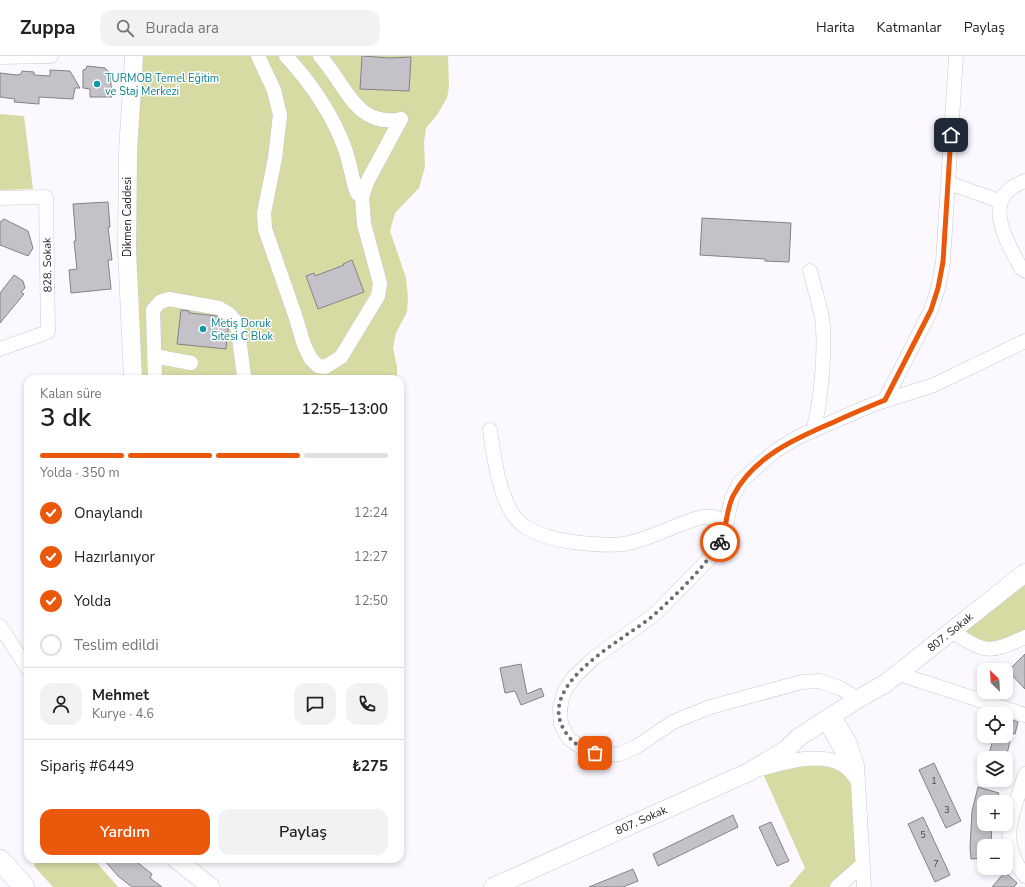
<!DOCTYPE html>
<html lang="tr">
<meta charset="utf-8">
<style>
body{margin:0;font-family:"Nunito Sans",sans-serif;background:#f2f2f2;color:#222;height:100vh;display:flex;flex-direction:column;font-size:15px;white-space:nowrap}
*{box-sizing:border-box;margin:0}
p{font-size:13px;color:#767676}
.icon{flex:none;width:22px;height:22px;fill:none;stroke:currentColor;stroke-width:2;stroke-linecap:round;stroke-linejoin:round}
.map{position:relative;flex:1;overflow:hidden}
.panel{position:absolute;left:24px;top:319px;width:380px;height:488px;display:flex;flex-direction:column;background:#fff;border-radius:12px;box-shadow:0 2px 6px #0003}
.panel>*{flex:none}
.needle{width:26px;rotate:335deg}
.controls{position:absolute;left:977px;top:607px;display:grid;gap:8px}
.controls a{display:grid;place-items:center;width:36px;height:36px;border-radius:8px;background:#fff;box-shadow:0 2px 6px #0003;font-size:20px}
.pin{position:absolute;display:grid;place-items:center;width:34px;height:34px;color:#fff;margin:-17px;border-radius:8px;box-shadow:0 2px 6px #0006}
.courier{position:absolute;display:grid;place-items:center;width:40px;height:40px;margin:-20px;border:3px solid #ea580c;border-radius:50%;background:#fff;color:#222;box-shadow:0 1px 5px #0007}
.overview em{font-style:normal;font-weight:600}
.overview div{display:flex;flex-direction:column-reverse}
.overview{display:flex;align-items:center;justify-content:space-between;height:68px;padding:0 16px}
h1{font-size:26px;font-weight:600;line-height:30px}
.bar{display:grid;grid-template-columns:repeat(4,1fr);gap:6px 4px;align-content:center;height:48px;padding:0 16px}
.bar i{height:5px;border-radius:3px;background:#e0e0e0}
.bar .active{background:#ea580c}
.bar p{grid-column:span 4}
.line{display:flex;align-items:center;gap:10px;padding:0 16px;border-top:1px solid #e0e0e0}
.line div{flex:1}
.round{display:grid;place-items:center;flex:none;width:42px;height:42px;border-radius:12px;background:#f2f2f2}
ol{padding:0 16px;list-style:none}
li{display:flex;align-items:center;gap:12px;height:44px}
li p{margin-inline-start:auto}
li .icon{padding:4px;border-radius:50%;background:#ea580c;color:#fff;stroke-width:4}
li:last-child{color:#767676}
li i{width:22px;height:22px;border:2px solid #e0e0e0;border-radius:50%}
.cta{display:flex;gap:8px;margin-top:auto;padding:8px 16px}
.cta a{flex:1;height:46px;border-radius:12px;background:#ea580c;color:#fff;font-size:16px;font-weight:600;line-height:46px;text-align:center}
.cta a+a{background:#f2f2f2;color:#222}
header{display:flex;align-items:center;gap:24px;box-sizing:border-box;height:56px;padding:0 20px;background:#fff;border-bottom:1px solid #e0e0e0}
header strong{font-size:19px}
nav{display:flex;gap:22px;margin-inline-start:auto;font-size:14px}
.search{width:280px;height:36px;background:#f2f2f2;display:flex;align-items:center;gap:10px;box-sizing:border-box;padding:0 14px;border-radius:12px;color:#767676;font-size:15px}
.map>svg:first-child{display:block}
.green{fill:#d7daa2}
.building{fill:#c4c2c8;stroke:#848287}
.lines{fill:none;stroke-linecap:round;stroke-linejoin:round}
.minor-casing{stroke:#cbc9cf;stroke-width:15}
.major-casing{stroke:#cbc9cf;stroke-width:19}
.highway-casing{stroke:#cbc9cf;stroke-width:22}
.minor{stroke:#fff;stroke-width:14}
.major{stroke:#fff;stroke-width:18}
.highway{stroke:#fff;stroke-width:21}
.done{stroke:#6d6c6f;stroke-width:4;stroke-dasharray:0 7.2}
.route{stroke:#ea580c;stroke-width:5}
.culture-dot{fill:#0f9aa8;stroke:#fff;stroke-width:1.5}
.labels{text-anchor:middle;stroke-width:3;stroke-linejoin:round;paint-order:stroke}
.number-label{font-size:9px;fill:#4a484c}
.culture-label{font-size:11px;fill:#0d838f;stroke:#fff;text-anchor:start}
.street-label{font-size:11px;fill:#212022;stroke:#fff}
</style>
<header>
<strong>Zuppa</strong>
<div class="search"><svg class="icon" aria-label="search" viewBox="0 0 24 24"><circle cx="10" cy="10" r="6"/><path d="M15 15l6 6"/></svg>Burada ara</div>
<nav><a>Harita</a><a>Katmanlar</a><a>Paylaş</a></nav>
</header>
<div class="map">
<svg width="1025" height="831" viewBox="0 0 1025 831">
<rect width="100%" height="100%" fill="#fbf8ff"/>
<!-- green -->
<path class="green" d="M134,0H448L449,31L447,42L437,59L426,72L424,86L425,111L419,132L395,157L390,175L406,222L408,241L407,256L396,277L393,292L397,311V323H133Z
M0,58L24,60L33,133L0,134Z
M1025,517V581L995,593L952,575Z
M798,705L850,714L862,809L837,831H789L805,812L761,713Z
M36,803H97V807L118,831H53L34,810Z"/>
<!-- building -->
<path class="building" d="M362,0L390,2L411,1L409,35L360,33Z
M87,10L105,12L110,17L112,41H90V33L83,32V14L86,13Z
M50,14L70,15L80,32H75L73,43L39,41V48L14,46L15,43L0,41V17L17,19L21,18L22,15L34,16V19L50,20Z
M108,146L110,171H108L112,204H108L111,233L71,237L69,214L77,213L74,185H76L73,148Z
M702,162L791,167L789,206L765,205V203L700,199Z
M4,163L28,175L33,192L28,200L0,189V166Z
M352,204L364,236L318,253L306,220L314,217L315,220L344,209L343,208Z
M14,219L23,225L25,232L21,236L24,238L0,267V237Z
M181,254L189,255V257L217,260L223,265L228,272L226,293L177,288Z
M1025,598V633L1008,615Z
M521,608L527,638L541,632L544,640L521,649L515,635L505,637L500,612Z
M1006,662L1018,666L1015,678L1012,677L1006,702H988L994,680L1006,684Z
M934,707L961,765L946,772L919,714Z
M978,731L999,737L996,746H984V768H992L991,790H984V802L971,803L970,792L972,755Z
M733,759L738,771L658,810L653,798Z
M923,761L950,819L935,826L908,768Z
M771,766L789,805L777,810L759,771Z
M103,803H133L152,818L150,822L162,831H132L118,820Z
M633,813L638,825L623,831H589Z
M1005,816L1017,827L1014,831H992Z"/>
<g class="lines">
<defs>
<path id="minor" d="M258,0L274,34L280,59L275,102L264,157L265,173L295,259L304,289L311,303L318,310L325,311L341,301L378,240L380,227L364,168L362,141L367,126L401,63
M286,0C311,27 332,57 345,93C350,107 352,123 357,137L362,141
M320,0C345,27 356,73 401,63
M0,1L51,0
M1025,125C980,141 1005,182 1021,212L1025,215
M948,127L1000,145
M0,142L46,141L48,276L0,293
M810,215C814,230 819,246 822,262C826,291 821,347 813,375
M154,300L191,307
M155,323L153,254L160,246L169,243L219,252L229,258L235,265L238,274L244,320
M885,344L931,254L938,232L943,206L956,0
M490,374C494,402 500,453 524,470C538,479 556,484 573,486C589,488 608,490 624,488C651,483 676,468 702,461H714L727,466
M0,570L28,613
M952,575C985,597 989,598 1025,581
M899,618L1025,659
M858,643L840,632L819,625L802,626L710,651L673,666L636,691L620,698L603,699L587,695L569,683L561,668L560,652L564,636L574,621L594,602L654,559L709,503L723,482L732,442L740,426L775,395L800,380L874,348L934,329L1025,285
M833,659L849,685L857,709L864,831
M825,665L853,715
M760,713C783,707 814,697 837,706C846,709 852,716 857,724
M1025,718C1014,758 996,783 1025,820
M837,831L862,809"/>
<path id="major" d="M133,323L127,194L128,95L134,0
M176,803L211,831
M493,831L749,716L787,693L799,681L858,643L886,627L1025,517"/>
<path id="highway" d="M0,804L24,831"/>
</defs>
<!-- minor casing -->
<use href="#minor" class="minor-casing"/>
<!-- major casing -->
<use href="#major" class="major-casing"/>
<!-- highway casing -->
<use href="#highway" class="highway-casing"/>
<!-- minor -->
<use href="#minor" class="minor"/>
<!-- major -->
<use href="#major" class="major"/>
<!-- highway -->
<use href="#highway" class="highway"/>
</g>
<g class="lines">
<!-- done -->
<path class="done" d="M595,697C580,693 570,685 563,672C538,625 628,582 655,558C679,536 703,513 720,486"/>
<!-- route -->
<path class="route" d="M720,486L723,482C726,469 727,452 733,440C753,401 796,382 834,366C851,358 868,351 885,344L931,254L938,232L943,206L951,79"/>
</g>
<!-- markers -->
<g class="culture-dot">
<circle cx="97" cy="28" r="4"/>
<circle cx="203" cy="273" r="4"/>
</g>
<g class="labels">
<!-- number labels -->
<g class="number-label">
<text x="934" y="728">1</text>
<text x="947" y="757">3</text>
<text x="923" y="782">5</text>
<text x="936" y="811">7</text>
</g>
<!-- culture labels -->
<g class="culture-label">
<text x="105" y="26">TURMOB Temel Eğitim<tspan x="105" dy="13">ve Staj Merkezi</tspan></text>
<text x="211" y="271">Metiş Doruk<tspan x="211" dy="13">Sitesi C Blok</tspan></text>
</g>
<!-- street labels -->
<g class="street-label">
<text transform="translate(127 161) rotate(-90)" y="4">Dikmen Caddesi</text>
<text transform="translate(47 209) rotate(-91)" y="4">828. Sokak</text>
<text transform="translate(950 576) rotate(-39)" y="4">807. Sokak</text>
<text transform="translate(641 764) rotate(-24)" y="4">807. Sokak</text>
</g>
</g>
</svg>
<div class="controls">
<a><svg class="needle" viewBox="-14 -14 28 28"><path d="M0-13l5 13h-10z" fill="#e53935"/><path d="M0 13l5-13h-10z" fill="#767676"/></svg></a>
<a><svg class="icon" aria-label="locate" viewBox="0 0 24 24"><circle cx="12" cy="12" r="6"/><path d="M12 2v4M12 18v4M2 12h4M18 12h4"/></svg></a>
<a><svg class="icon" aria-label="layers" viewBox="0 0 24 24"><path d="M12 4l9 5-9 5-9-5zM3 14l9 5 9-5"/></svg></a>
<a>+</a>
<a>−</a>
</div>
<div class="pin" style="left:595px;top:697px;background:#ea580c"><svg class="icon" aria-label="bag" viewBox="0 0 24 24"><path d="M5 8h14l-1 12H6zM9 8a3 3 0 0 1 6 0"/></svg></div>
<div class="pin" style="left:951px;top:79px;background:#1f2937"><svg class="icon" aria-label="home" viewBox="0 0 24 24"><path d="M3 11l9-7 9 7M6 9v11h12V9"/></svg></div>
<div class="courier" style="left:720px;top:486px"><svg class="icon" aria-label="bike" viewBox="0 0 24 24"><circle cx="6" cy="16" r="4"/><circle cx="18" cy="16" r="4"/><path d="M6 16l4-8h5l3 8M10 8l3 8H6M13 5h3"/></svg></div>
<section class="panel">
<div class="overview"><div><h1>3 dk</h1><p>Kalan süre</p></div><em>12:55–13:00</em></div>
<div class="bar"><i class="active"></i><i class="active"></i><i class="active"></i><i></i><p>Yolda · 350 m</p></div>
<ol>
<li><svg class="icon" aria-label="check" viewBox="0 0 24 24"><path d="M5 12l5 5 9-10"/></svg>Onaylandı<p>12:24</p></li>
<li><svg class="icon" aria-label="check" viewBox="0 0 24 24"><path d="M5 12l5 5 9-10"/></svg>Hazırlanıyor<p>12:27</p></li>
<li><svg class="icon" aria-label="check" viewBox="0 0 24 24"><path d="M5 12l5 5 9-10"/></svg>Yolda<p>12:50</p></li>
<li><i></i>Teslim edildi</li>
</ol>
<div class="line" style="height:72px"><a class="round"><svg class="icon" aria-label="person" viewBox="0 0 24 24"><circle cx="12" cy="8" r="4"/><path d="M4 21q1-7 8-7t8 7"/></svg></a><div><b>Mehmet</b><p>Kurye · 4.6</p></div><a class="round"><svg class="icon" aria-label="chat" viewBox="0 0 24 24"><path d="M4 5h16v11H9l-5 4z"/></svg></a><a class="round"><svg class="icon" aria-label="phone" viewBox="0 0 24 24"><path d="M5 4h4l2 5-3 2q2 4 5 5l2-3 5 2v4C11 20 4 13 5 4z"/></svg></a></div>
<div class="line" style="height:52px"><div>Sipariş #6449</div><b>₺275</b></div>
<div class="cta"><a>Yardım</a><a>Paylaş</a></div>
</section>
</div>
